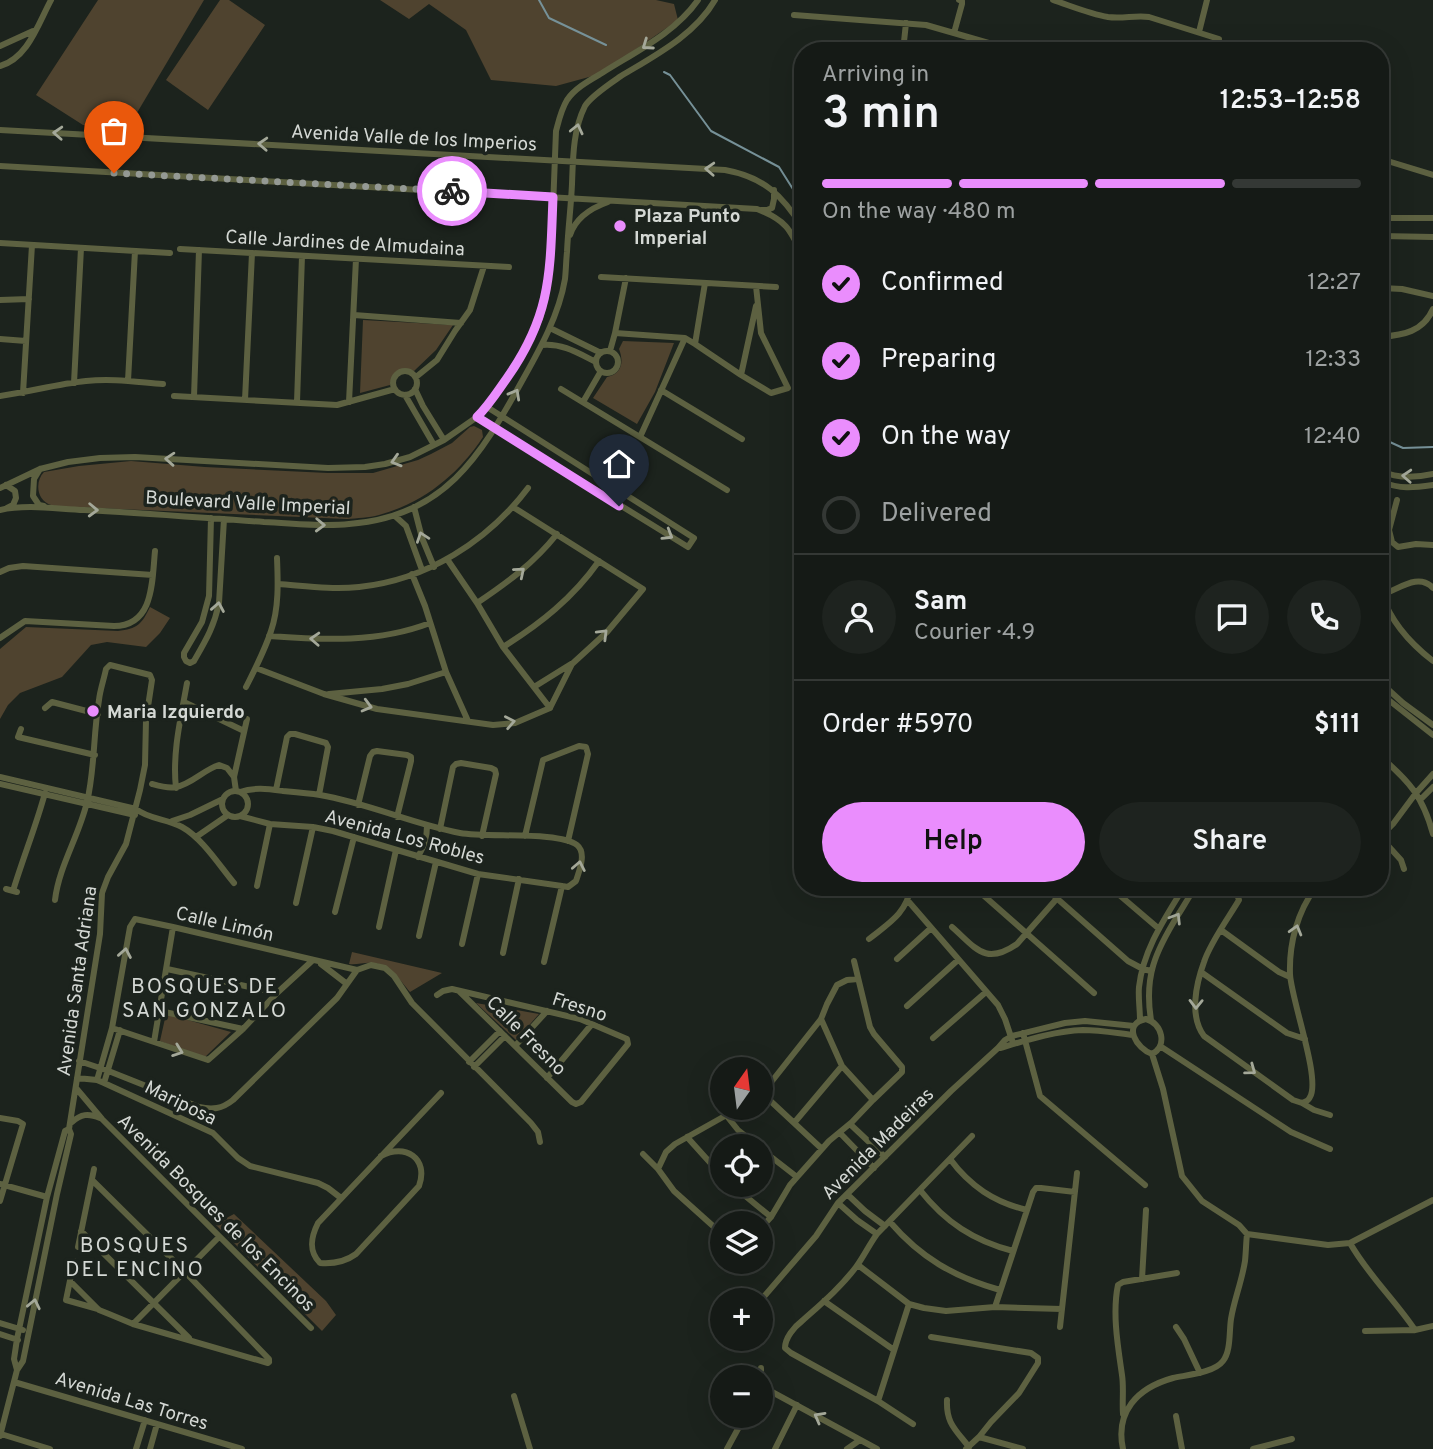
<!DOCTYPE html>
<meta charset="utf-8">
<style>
body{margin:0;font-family:Overpass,sans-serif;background:#1e231f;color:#f1f3f6;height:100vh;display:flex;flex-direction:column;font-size:26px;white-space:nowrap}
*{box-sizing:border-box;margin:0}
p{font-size:23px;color:#9da1a1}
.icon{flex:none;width:38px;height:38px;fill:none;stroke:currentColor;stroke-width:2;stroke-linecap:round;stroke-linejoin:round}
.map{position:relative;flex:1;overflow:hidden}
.side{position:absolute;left:794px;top:42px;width:595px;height:854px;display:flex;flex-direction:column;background:#151a16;border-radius:28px;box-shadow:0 7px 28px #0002,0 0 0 2px #343835}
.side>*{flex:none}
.needle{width:46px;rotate:14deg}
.buttons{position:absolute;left:710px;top:1057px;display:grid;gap:14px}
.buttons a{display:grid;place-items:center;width:63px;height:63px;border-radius:50%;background:#151a16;box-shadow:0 7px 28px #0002,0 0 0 2px #343835;font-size:35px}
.pin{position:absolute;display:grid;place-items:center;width:60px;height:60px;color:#fff;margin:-72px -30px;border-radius:50% 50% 50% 0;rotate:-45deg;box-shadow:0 0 7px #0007}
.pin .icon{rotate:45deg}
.courier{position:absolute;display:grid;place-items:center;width:70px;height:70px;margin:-35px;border:5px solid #ea8dfd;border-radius:50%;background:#fff;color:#222;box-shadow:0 2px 9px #0007}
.head em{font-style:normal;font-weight:600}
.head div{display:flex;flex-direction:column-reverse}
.head{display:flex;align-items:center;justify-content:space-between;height:119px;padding:0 28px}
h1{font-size:46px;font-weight:600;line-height:52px}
.bar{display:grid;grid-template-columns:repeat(4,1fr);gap:10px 7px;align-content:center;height:84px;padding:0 28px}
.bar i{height:9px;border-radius:5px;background:#343835}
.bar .current{background:#ea8dfd}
.bar p{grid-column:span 4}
.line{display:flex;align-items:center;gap:18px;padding:0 28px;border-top:2px solid #343835}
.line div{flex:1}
.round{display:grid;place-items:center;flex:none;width:74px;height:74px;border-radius:37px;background:#1e231f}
ol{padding:0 28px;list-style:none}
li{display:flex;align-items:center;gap:21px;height:77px}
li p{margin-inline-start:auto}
li .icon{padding:7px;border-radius:50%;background:#ea8dfd;color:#111;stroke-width:4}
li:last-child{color:#9da1a1}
li i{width:38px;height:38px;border:4px solid #343835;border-radius:50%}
.action{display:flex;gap:14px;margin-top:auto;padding:14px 28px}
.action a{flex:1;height:80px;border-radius:42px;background:#ea8dfd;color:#111;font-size:28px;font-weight:600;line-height:80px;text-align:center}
.action a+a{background:#1e231f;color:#f1f3f6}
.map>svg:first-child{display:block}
.green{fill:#4f432f}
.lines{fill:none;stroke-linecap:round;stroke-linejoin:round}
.stream{stroke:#769198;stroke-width:2}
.street{stroke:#5d6141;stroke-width:6}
.oneway{stroke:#a4a899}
.done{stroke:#949994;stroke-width:7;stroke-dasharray:0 12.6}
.route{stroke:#ea8dfd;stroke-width:9}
.poi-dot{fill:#ea8dfd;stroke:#1c231d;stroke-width:2.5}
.labels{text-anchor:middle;stroke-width:7;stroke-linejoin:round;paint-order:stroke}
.street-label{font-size:19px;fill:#d4d8d4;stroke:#1c231d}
.poi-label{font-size:19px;font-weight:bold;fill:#d4d8d4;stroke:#1c231d;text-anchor:start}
.neighbourhood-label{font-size:21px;letter-spacing:2px;fill:#d4d8d4;stroke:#1c231d}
</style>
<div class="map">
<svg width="1433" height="1449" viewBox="0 0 1433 1449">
<rect width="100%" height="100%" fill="#1c231d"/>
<!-- green -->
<path class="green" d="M98,0H204L128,128L83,125L36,95Z
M220,0H229L265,25L208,110L166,80Z
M380,0H656L674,4L678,20L600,74L556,86L491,80L466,30L429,4L409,19Z
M363,320L453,325L436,350L414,371C401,365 392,371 390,385L360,393Z
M623,341L674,343L655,392L637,424L593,398L607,377C622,374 624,362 619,349Z
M474,426L482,430L483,437C458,475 423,503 379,515C369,518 357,518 347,519L74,507C67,507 58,507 51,505C36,500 35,481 44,472L79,466L131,461L205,467L328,473H373L418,460L431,454L452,443L470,427Z
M150,607L170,618L160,633L146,647L107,642L91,645L62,677L20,693L8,705L0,719V649L26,627L118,631C137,629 142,624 150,607Z
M352,952L442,973L410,992C400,980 389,964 373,963C365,962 357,965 349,964Z
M476,1003L539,1014L516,1040Z
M166,1014L231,1032L204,1058L160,1041Z
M234,1214L326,1301L336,1315L322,1331L215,1224Z"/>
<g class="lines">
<!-- stream -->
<path class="stream" d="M539,0L549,18L606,45
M664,72L670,75L711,131L779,167L803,205
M1381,438L1403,448L1433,447"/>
<!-- street -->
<path class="street" d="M1053,0C1071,6 1090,14 1108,17C1122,19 1136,15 1149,17L1219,39
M794,15L926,25L999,46L1008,51
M1199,32L1207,0
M954,33L962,4V1L959,0
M0,46L33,31
M903,51L906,23
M0,66C28,58 38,24 51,0
M0,130L725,170C764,177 782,195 803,228
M1381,159L1433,175
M0,166L757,209C786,220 790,229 803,256
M115,173V136
M761,210H767L772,208L774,199V190
M1381,218H1433
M570,235C576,217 591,208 608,202
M1381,236L1433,237
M0,243L170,253
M180,249L509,267
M601,277L776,287
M1381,288L1402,289L1433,296
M0,300L29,299
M354,315L461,323
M550,328L601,353
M615,333L685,338L695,344L741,375L771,393L788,388L761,333L756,286
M1381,337C1403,335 1423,332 1433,309
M0,339L26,341
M695,344L705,283
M542,345C562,343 578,353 596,362
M596 362a11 11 0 1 1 22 0a11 11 0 1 1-22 0Z
M610,351L615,333L626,278
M393 383a12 12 0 1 1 24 0a12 12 0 1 1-24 0Z
M741,375L756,306
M416,377L437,360L455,331L470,310L484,266
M128,381L135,251
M74,383L81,248
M415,389L423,406L444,440
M561,389L727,490
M661,390L742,439
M23,393L32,245
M405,395L434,445
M0,396C29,392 57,384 86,381C112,378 137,382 163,384
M174,396L337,405L395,389
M194,397L199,250
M245,400L252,253
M297,402L302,256
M349,402L356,259
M583,402L601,371
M477,417L688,547L694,538L487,407
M640,437L685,338
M40,469L34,479L33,496L39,505L44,506
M1381,471C1398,479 1415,478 1433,474
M1381,482C1401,489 1412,488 1433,485
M6,485L15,491L16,498L13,505L7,508
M0,488L40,469L68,462L100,458L135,457L328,468L365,467L385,464L410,457L444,440L477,417L487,407L514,368L531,339L540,318L545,300L551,259L556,131C559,120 561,110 567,100C575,88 590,80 602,73C635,52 675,33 698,0
M1397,500L1389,530L1392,542L1398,547L1416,544L1433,545
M414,507L422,538L434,567
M513,507L643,589L607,632L572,664L550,708
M0,510C27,504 57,509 84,510C144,513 204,518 264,522C292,523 320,527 349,524C444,517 480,457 522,381C540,349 559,315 565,279C566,270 566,261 567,252C568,229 571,207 572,184C573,157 573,130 585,106C591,96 611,83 621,76C654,56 695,35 715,0
M395,516L406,526L422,570
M211,518L209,596L202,622L184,653V657L186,661L190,663L194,661C206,640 214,627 219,603L224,519
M447,559L477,603L503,647L550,708
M0,572L9,568L23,566L153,575
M412,574L425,606L446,672L468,721
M278,584C305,586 332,590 359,587C427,580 488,541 528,488
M1381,595C1398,590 1418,572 1433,588
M1382,595C1391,622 1411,644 1433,661
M477,603C507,583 534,563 557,534
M269,636C325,640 378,643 430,623
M0,638L25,621L114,626C154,626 152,581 155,551
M503,647C540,624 573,598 599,561
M256,668L324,694L377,709L493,725L515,723L550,708
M1381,683L1403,703L1433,725
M246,687C255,669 265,650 271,631C279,608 278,582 277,558
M534,687L571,664
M329,694L382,689L408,684L446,672
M1381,694L1433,735
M184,702L244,731
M45,708L52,702L98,714
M21,729L18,737L95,755
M1381,757C1410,782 1423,797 1433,834
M0,777L136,809C148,819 167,819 182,827C202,838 219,865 234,883
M0,784L135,815
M152,784C159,786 169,789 176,787C192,784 203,770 219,765L227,768L234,777
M176,788C172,753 181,717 187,683
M276,790L287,737L290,734H295L326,743L328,747L319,795
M236,791L234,777L247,719
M222 804a13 13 0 1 1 26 0a13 13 0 1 1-26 0Z
M1420,800L1433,787
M358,805L370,756L373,752L377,751L407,755L411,757V761L397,817
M240,816L270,824L313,827L333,831L478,874L562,886L568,887L576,881C579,871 587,853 577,845C559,831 487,838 460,833C412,824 368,803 320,795C308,793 295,792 283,791C268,789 254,787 240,792
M172,821L190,815L223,799
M440,829L453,767L456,764L461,763L491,768L495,770L496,774L482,836
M525,836L543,760L579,746L586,747L588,754L568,841
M1381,836L1393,824L1416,793L1433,774
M196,837L228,815
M1381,838L1401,860L1404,869
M418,857L426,841L427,826
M257,886L270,824
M974,887L1094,993
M1044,887L1128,961L1143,969L1151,971
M1110,887L1158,928
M1227,887L1237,894L1239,900C1229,917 1210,943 1204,962C1196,984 1189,1016 1204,1036L1293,1100L1302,1103C1306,1101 1308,1102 1310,1097C1321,1079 1291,999 1290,974C1289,944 1297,912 1316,887
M1298,887L1309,896
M6,889L17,892
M13,891C23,858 36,826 45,793
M1129,894L1133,887
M909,902L998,1005L1005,1019L1013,1043
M296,903L313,827
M335,912L354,837
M379,927L396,850
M952,927C976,948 985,966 1017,944L1067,887
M1221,930L1279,972L1290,977
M419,936L436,862
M869,939C889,923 906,914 911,887
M462,944L478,874
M503,953L519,879
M897,959L931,928
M544,962L562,886
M321,964L347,984
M167,969L277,993
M1201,972L1287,1033L1305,1039
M437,995L443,991L452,989L580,1019L627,1039L628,1044L581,1102L576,1104L572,1102L459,991
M907,1006L958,960
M160,1011L243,1029
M821,1019L842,1066L873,1100
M1146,1019C1162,1023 1168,1046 1152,1054C1137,1049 1121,1024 1146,1019Z
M1140,1020C1140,1009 1138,997 1139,987C1143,950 1165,918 1184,887
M1151,1020C1144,977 1155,952 1178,915C1184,906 1189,896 1196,887
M112,1028L208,1060L243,1029L277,993L313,960
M1023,1033L1040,1096L1145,1185
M933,1038L986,992
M154,1042L173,927
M515,1046L547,1011
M1160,1046L1291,1132L1330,1149
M1000,1048C1027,1040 1055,1031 1083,1030C1099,1030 1116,1033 1133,1035
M79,1061L106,1070L199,1107C212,1110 222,1109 233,1100L337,998L357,970L371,965L385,968L394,976L412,1003L531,1123L538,1132L540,1142
M469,1062L500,1031
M474,1067L505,1036
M77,1078L97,1080L104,1083L213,1133L238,1158L250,1166L318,1183L328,1188L341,1198
M547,1078L592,1024
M97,1080L112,1028L130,927L135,919L173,927L357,970
M104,1083L120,1030
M76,1088L102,1119L311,1328
M763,1094L822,1149
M761,1095L821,1019L827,1004L837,985L847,980L858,979
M1302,1103L1314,1110L1330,1115
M726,1115L738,1130L758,1146
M0,1118L18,1121L23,1124L0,1201
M72,1122C81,1114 88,1113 100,1118
M794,1123L842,1066
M850,1124L885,1157
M840,1133L874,1168
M687,1137L723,1177
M761,1149L797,1177
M643,1154L658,1169L674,1191L723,1235
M381,1156C405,1143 429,1158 419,1186L356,1254C345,1262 333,1264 320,1263C308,1251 311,1237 318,1223L441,1093
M950,1159C970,1186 994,1202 1027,1210
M658,1169L666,1152L675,1144L739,1108
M92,1180L184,1271L269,1359V1362
M0,1184L47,1197
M732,1185L771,1217
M920,1190C945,1222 974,1241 1013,1251
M847,1194L865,1211L885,1226
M838,1203L857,1220L877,1234
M890,1222C921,1258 954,1277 1000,1290
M761,1228L771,1217L790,1185L829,1141L852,1122L873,1100L902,1072V1067L874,1034L870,1027L854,961
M81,1231L189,1338
M1247,1234L1328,1245L1350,1243L1433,1200
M1350,1243C1368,1275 1395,1300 1415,1330
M78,1247L94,1169
M74,1261L66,1300L98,1309
M728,1263L729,1262
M858,1265L909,1304L924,1308L946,1311L995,1307L1062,1309
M1142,1279L1146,1210
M70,1281L99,1310L109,1314L133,1324L268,1363L269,1362
M761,1300L816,1236L838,1203L951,1091L998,1048L1005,1040L1012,1036L1065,1023L1085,1021L1134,1026
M824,1301L894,1350
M995,1307L1033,1192L1036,1188H1041L1075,1192
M0,1323L23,1330
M133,1324L219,1237
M1060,1327L1077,1173
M1176,1327L1184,1339L1200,1373
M1365,1331L1415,1330L1433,1326
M0,1334L18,1340
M931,1337L1031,1353L1038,1358V1363L1019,1393L991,1422L979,1437L966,1449
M761,1368V1377
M17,1370L14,1359L17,1339L47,1197L65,1131L69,1129
M14,1382L242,1449
M761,1386L877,1449
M514,1396L530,1449
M947,1400C946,1423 955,1429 969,1447
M878,1401L909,1304
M1123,1414C1122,1401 1124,1388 1122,1375C1118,1347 1112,1313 1118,1285L1123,1282L1177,1273
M1176,1416L1182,1449
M913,1424L878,1401L791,1353L785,1348C785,1338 794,1327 802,1321C821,1304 841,1287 856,1267C864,1256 869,1245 877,1234L972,1136
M1,1434L50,1449
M0,1436L17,1370L23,1361L57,1194L71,1134L69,1129L100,934L102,893L108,877L126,844L140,790L145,765L146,720L152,680L150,675L110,665L106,669C104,679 100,690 99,700C93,735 95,769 87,802C79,836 59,866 55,900
M979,1437L1023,1449
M136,1449L145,1420
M150,1449L157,1424
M727,1449L745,1416
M775,1449L797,1405
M847,1449L860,1440
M1123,1449C1115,1412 1137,1388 1173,1378C1186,1375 1214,1373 1223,1361C1231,1351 1229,1332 1231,1319C1234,1300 1242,1281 1245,1261C1246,1252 1246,1243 1247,1234L1239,1225L1202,1201L1182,1176L1163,1089L1152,1054
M1253,1449L1292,1439"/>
</g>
<!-- one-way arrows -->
<defs><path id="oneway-chevron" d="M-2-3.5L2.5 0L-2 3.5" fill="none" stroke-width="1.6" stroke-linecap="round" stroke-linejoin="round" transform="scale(1.75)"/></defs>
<g class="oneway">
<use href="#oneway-chevron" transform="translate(647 45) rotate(145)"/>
<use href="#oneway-chevron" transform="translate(577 129) rotate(-77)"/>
<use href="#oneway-chevron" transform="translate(58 133) rotate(-177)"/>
<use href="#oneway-chevron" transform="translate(263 144) rotate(-177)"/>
<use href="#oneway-chevron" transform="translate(710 169) rotate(-177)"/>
<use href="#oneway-chevron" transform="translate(515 394) rotate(-61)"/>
<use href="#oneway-chevron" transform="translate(170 459) rotate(-176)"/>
<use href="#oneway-chevron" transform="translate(396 461) rotate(163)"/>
<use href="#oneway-chevron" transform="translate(1407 476) rotate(-177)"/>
<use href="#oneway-chevron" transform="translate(93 510) rotate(2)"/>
<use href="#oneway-chevron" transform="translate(320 525) rotate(2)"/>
<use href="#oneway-chevron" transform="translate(668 535) rotate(31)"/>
<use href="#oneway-chevron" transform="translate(422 537) rotate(-109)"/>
<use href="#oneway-chevron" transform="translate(520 572) rotate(-40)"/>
<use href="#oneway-chevron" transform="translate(218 607) rotate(-80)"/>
<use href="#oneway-chevron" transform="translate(603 634) rotate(-45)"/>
<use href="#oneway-chevron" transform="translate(315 639) rotate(-177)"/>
<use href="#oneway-chevron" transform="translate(367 706) rotate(15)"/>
<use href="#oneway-chevron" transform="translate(510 722) rotate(-11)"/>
<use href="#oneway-chevron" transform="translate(579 866) rotate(-79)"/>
<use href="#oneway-chevron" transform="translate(1176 918) rotate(-58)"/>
<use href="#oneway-chevron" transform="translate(1296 930) rotate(-74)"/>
<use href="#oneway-chevron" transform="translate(125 953) rotate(-80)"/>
<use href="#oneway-chevron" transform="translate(1196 1004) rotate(91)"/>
<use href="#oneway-chevron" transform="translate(178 1051) rotate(20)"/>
<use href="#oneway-chevron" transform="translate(1251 1070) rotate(36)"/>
<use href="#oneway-chevron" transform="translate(34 1304) rotate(-78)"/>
<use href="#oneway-chevron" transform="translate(819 1417) rotate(-151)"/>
</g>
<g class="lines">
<!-- done -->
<path class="done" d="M114,173L452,191"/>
<!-- route -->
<path class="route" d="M452,191L553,197C550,272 552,314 507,378C497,392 489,405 477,417L619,506"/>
</g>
<!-- markers -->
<g class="poi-dot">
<circle cx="620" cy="226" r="7"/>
<circle cx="93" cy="711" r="7"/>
</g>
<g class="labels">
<!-- street labels -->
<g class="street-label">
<text transform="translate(414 137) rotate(3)" y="7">Avenida Valle de los Imperios</text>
<text transform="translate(345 242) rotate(3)" y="7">Calle Jardines de Almudaina</text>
<text transform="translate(248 502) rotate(3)" y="7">Boulevard Valle Imperial</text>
<text transform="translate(405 836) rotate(15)" y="7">Avenida Los Robles</text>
<text transform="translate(225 923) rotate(13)" y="7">Calle Limón</text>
<text transform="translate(76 981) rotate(-82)" y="7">Avenida Santa Adriana</text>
<text transform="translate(580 1006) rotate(18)" y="7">Fresno</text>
<text transform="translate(527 1035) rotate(45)" y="7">Calle Fresno</text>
<text transform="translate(181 1102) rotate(26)" y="7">Mariposa</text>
<text transform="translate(877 1143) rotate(-45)" y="7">Avenida Madeiras</text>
<text transform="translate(217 1212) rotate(45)" y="7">Avenida Bosques de los Encinos</text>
<text transform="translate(132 1400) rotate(17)" y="7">Avenida Las Torres</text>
</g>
<!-- poi labels -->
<g class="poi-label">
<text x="634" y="222">Plaza Punto<tspan x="634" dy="22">Imperial</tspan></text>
<text x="107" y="718">Maria Izquierdo</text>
</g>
<!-- neighbourhood labels -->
<g class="neighbourhood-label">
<text x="205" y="993">BOSQUES DE<tspan x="205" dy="24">SAN GONZALO</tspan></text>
<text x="135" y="1252">BOSQUES<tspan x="135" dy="24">DEL ENCINO</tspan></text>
</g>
</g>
</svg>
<div class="buttons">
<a><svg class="needle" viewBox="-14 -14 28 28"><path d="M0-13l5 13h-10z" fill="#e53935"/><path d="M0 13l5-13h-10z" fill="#9da1a1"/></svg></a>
<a><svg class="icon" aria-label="locate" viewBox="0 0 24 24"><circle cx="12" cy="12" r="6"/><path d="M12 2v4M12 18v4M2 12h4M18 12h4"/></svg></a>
<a><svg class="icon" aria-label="layers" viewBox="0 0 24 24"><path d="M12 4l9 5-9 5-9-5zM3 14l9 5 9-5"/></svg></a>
<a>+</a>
<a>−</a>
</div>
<div class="pin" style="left:114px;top:173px;background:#ea580c"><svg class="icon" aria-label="bag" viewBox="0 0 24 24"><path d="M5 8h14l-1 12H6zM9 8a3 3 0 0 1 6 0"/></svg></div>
<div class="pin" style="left:619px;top:506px;background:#1f2937"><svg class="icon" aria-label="home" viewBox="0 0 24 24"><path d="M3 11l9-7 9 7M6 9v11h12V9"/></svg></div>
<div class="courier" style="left:452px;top:191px"><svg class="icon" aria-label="bike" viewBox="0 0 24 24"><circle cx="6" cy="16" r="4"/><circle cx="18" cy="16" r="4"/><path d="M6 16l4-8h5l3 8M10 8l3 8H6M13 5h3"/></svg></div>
<section class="side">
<div class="head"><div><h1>3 min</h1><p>Arriving in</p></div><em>12:53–12:58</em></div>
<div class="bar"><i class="current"></i><i class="current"></i><i class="current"></i><i></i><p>On the way · 480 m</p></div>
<ol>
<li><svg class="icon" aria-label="check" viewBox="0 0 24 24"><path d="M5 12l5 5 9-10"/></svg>Confirmed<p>12:27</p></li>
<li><svg class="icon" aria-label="check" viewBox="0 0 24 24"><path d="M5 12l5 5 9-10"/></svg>Preparing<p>12:33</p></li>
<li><svg class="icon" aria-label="check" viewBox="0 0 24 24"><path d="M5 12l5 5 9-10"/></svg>On the way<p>12:40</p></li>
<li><i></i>Delivered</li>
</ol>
<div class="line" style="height:126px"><a class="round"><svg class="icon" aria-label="person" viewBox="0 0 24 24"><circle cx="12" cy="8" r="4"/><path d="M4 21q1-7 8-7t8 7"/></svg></a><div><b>Sam</b><p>Courier · 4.9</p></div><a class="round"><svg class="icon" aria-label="chat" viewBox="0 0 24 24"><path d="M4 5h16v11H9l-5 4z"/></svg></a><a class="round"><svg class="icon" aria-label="phone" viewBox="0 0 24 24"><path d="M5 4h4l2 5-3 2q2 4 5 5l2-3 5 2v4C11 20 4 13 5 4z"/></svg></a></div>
<div class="line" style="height:91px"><div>Order #5970</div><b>$111</b></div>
<div class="action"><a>Help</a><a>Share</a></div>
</section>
</div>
